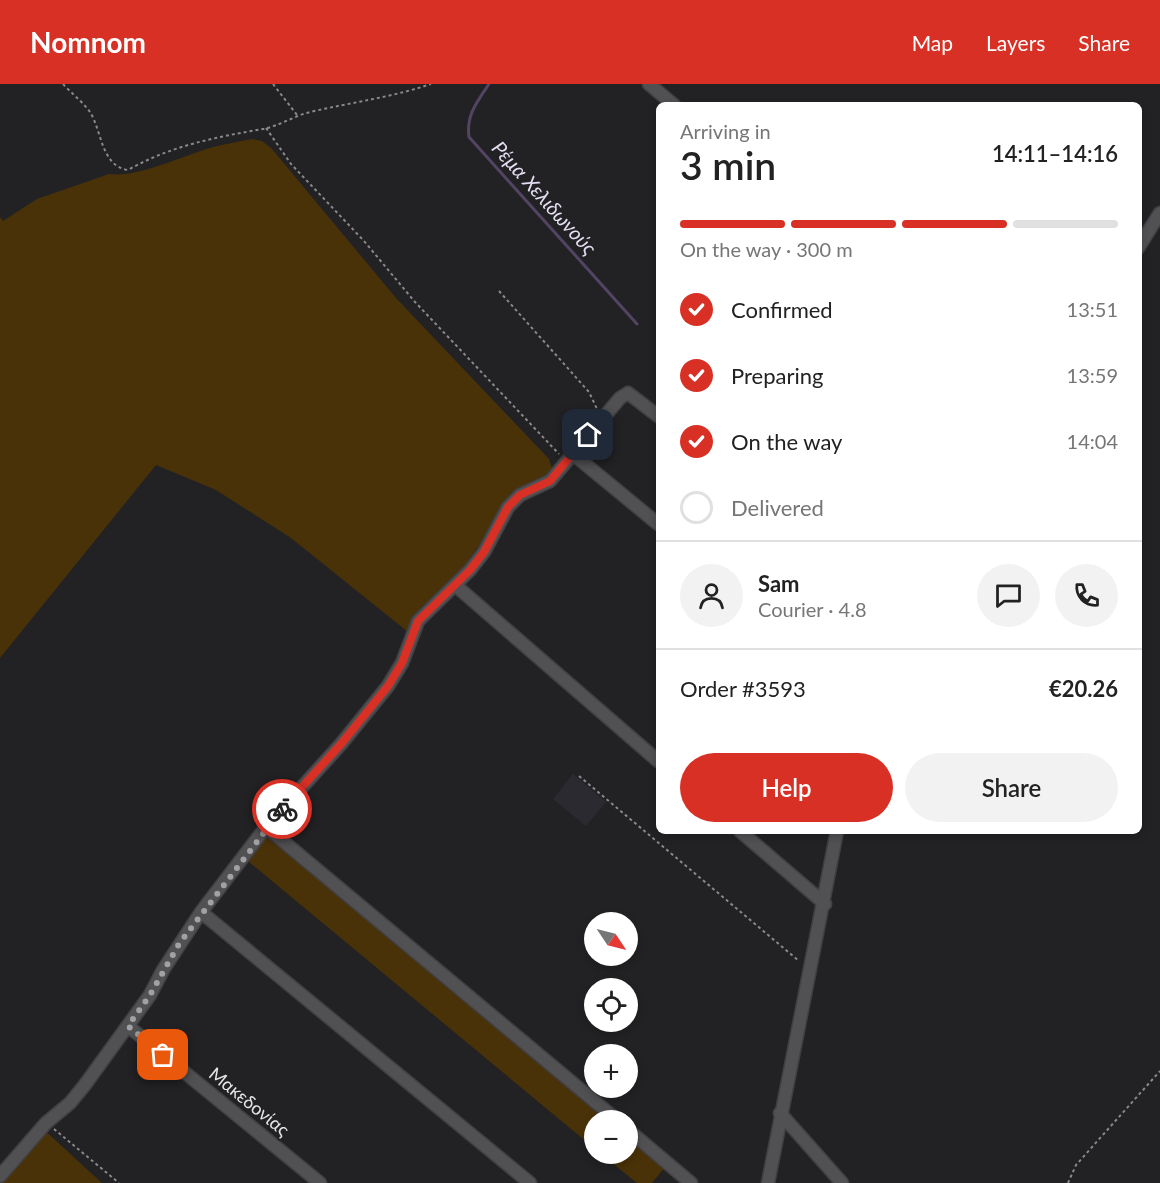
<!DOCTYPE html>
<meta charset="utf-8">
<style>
body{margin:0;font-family:Lato,sans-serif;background:#f2f2f2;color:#222;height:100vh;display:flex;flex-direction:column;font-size:22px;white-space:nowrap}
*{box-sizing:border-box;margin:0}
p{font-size:20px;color:#767676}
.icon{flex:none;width:33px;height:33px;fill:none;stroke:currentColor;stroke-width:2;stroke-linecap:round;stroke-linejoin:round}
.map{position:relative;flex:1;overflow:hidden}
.details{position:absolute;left:656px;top:18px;width:486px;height:732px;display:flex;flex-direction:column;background:#fff;border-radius:9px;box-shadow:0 3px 9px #0003}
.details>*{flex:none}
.needle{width:39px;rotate:125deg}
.buttons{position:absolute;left:584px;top:828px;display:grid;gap:12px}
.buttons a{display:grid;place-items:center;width:54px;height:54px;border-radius:50%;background:#fff;box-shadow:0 3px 9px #0003;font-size:30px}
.pin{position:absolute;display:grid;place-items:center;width:51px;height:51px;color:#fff;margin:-26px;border-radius:12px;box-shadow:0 3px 9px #0006}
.courier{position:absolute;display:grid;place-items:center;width:60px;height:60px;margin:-30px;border:4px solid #d93025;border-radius:50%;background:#fff;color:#222;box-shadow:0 2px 8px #0007}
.head em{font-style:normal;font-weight:600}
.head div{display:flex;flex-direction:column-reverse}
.head{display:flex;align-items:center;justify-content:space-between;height:102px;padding:0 24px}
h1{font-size:39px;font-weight:600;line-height:45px}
.bar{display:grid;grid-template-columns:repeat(4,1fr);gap:9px 6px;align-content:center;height:72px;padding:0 24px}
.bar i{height:8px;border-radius:4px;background:#e0e0e0}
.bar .on{background:#d93025}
.bar p{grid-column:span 4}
.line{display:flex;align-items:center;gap:15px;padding:0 24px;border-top:2px solid #e0e0e0}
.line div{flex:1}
.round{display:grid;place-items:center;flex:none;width:63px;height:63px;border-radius:32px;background:#f2f2f2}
ol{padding:0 24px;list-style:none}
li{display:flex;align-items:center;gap:18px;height:66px}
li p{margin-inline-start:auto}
li .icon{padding:6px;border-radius:50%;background:#d93025;color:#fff;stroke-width:4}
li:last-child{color:#767676}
li i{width:33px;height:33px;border:3px solid #e0e0e0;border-radius:50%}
.cta{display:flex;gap:12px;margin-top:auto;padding:12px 24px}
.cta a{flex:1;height:69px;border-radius:36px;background:#d93025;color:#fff;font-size:24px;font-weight:600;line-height:69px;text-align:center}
.cta a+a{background:#f2f2f2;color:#222}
header{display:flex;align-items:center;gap:36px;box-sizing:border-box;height:84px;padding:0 30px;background:#d93025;color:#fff}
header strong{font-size:28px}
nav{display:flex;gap:33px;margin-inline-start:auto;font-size:21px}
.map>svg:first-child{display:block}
.built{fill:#2c2a31}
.green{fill:#4a3208}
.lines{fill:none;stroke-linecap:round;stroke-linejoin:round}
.stream{stroke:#534464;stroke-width:3}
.minor-casing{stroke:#403f41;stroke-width:15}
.path{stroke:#89898b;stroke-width:2;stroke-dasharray:3 3;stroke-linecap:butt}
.minor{stroke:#515053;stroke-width:12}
.done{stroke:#a1a0a2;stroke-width:6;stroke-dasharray:0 10.8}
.route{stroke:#d93025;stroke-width:8}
.labels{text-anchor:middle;stroke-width:4.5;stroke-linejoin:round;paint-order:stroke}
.street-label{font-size:18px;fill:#e5e4e6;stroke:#222224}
.water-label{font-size:20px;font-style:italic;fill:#e6dff4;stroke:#222224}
</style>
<header>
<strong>Nomnom</strong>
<nav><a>Map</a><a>Layers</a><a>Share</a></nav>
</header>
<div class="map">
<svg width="1160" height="1099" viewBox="0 0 1160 1099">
<rect width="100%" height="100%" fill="#222224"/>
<!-- built -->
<path class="built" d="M573,690L606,718L586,742L553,715Z"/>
<!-- green -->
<path class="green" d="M252,55L262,57L272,65L396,214L549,375L553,388L498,435L452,499L422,522L408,548L291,454L216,406L156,381L0,574V133L3,137L37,115L109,90C138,94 182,72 210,64C223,60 238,58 252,55Z
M268,750L609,1036H594V1064L248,777Z
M42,1044L102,1099H0V1096Z
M627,1052L665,1083L652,1099H637L601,1070H627Z"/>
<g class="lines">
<!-- stream -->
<path class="stream" d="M489,0C477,18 466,31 469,53L637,240"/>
<defs>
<path id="minor" d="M649,0L674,21
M1138,164L1160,129
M573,370L658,440
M455,501L658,677
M266,743L617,1036
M740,747L825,820
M201,828L530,1099
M128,942L320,1099
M780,1029L842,1099
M627,1045L691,1099
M0,1092L46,1039L70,1019L84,1002L150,911L163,886L201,828L266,743L341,660L388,602L402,579L418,537L470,486L484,468L508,423L520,411L550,397L620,314L628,309L658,332
M768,1099L837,747"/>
</defs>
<!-- minor casing -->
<use href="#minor" class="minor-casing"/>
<!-- path -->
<path class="path" d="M63,0C72,10 83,18 90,28C102,47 101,82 128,86C170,62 216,53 263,45C279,42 294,32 310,28C353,18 389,14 431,0
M273,0L297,31
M266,44L291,80L364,157L415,218L559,370
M499,207L589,308L597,325
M579,692L799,877
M54,1045L119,1099
M1068,1099L1076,1081L1160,987"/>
<!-- minor -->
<use href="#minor" class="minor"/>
</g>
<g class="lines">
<!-- done -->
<path class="done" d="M163,971L128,942L150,911L179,860L282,725"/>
<!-- route -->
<path class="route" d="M282,725L341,660L388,602L402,579L418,537L470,486L484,468L508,423L520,411L550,397L588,351"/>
</g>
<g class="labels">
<!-- street labels -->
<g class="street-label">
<text transform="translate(249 1018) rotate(39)" y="6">Μακεδονίας</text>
</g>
<!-- water labels -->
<g class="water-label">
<text transform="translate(544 114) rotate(48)" y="7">Ρέμα Χελιδωνούς</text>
</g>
</g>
</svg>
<div class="buttons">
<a><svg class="needle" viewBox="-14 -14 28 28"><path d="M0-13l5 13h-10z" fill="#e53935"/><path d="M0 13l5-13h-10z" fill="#767676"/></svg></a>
<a><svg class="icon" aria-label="locate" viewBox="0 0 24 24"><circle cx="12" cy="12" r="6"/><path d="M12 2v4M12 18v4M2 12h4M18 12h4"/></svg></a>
<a>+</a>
<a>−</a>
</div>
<div class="pin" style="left:163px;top:971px;background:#ea580c"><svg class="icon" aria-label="bag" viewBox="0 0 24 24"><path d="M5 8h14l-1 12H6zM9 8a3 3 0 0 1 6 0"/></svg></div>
<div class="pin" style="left:588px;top:351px;background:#1f2937"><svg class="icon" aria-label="home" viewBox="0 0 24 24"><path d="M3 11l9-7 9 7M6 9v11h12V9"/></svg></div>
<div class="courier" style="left:282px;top:725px"><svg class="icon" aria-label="bike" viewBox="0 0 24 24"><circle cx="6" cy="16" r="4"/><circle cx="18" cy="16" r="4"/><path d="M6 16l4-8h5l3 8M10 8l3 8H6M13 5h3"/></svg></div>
<section class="details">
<div class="head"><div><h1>3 min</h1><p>Arriving in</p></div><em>14:11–14:16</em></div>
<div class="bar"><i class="on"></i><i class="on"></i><i class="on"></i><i></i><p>On the way · 300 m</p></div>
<ol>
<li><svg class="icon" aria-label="check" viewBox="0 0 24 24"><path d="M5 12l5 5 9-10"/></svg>Confirmed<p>13:51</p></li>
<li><svg class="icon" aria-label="check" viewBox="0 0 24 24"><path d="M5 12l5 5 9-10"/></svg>Preparing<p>13:59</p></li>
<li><svg class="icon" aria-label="check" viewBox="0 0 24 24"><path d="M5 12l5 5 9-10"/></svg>On the way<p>14:04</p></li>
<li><i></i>Delivered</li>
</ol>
<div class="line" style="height:108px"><a class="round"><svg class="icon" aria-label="person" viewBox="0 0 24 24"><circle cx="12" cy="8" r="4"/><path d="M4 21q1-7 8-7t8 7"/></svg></a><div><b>Sam</b><p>Courier · 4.8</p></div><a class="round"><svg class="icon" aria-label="chat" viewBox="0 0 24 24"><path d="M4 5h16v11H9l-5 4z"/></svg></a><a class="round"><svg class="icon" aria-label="phone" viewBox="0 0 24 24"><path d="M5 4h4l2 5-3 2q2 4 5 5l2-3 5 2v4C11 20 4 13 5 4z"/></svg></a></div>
<div class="line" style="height:78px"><div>Order #3593</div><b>€20.26</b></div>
<div class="cta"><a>Help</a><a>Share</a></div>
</section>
</div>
